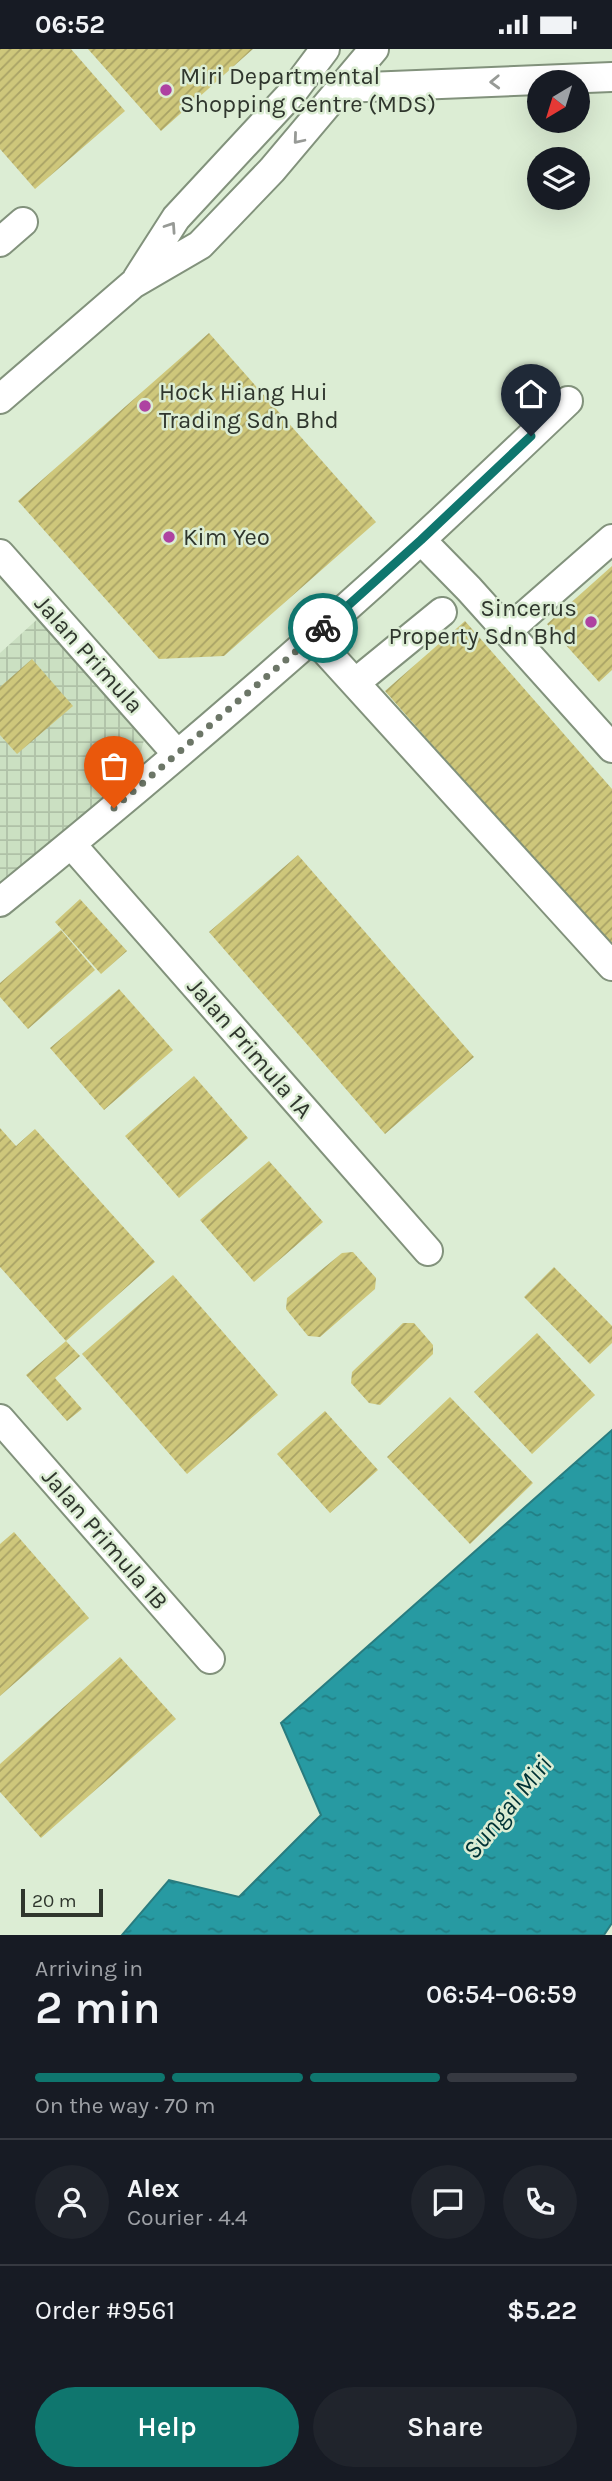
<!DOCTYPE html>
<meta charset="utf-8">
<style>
body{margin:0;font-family:Karla,sans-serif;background:#20242c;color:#f1f3f6;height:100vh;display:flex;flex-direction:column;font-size:26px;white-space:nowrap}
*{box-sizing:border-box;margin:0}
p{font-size:23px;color:#9ea1a6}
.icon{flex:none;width:38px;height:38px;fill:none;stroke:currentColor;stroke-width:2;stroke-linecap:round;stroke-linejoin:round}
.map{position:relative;height:1886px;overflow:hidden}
.side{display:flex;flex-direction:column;background:#171b24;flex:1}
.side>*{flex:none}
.needle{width:46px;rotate:218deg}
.buttons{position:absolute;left:527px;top:21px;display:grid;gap:14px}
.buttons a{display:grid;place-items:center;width:63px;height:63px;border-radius:50%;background:#171b24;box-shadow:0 7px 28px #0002;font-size:35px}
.scale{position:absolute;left:21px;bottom:18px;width:82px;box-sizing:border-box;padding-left:7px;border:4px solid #2f362d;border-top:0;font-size:19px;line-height:24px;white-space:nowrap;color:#2f362d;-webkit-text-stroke:5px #dcedd4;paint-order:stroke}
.pin{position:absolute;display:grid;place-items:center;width:60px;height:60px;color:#fff;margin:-72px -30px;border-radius:50% 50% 50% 0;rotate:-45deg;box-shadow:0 0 7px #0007}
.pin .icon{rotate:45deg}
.courier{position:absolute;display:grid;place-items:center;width:70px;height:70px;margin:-35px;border:5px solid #0f766e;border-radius:50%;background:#fff;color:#222;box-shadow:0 2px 9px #0007}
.headline em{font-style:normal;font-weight:600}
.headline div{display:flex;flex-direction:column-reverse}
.headline{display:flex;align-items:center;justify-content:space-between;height:119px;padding:0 35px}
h1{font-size:46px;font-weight:600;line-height:52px}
.bar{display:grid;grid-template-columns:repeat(4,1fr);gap:10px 7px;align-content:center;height:84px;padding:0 35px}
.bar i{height:9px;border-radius:5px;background:#363941}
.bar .current{background:#0f766e}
.bar p{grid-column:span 4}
.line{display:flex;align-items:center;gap:18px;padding:0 35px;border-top:2px solid #363941}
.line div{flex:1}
.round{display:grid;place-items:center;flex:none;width:74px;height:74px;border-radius:37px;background:#20242c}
.primary-button{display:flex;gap:14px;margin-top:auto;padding:14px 35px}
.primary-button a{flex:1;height:80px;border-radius:42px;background:#0f766e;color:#fff;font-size:28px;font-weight:600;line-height:80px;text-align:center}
.primary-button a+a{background:#20242c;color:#f1f3f6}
.status{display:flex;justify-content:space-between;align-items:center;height:49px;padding:0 35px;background:#171b24;direction:ltr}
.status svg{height:19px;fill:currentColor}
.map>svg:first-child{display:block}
.industrial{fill:url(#industrial-grid)}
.water{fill:url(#water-ripples);stroke:#297c7f;stroke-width:2}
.building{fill:url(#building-hatch)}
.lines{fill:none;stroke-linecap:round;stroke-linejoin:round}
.minor-casing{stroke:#82927c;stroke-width:32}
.minor{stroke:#fff;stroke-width:28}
.oneway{stroke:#979a96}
.done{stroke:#6c7667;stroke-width:7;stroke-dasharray:0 12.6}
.route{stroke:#0f766e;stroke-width:9}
.poi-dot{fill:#ae42a1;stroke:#dcedd4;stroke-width:2.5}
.labels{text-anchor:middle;stroke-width:5;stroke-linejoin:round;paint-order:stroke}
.poi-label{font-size:24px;fill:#2f362d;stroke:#dcedd4;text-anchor:start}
.street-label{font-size:24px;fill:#2f362d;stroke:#dcedd4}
.water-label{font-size:26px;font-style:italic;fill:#003235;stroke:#dcedd4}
</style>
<div class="status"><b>06:52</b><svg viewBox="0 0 49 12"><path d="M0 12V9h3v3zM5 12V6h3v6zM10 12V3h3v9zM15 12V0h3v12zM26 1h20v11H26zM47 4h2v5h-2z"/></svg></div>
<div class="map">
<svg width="612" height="1886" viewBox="0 0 612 1886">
<defs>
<pattern id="industrial-grid" width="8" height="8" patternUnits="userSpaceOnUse" patternTransform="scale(1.75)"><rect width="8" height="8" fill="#cbe0c2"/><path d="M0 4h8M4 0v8" fill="none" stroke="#afc1a7"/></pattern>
<pattern id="water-ripples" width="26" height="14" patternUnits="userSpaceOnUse" patternTransform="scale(1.75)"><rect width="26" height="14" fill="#279aa2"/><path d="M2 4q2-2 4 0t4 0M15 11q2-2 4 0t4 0" fill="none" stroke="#227e84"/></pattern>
<pattern id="building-hatch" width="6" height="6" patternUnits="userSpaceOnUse" patternTransform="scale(1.75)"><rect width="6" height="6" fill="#cec77b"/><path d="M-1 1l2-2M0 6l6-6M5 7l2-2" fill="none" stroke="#a8a265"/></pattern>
</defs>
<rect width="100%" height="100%" fill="#dcedd4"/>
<!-- industrial -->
<path class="industrial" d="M42,566L147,680L137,717L0,841V604Z"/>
<!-- water -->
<path class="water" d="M612,1381V1874L604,1886H122L169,1831L239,1848L321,1766L281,1674Z"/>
<!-- building -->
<path class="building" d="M0,0H71L125,62L35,140L0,100Z
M88,0H253L161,82Z
M209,284L376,473L224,607L159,610L18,452Z
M612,517V621L599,633L547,575Z
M465,572L612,740V901L385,642Z
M32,610L73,657L17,705L0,686V638Z
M298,806L474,1008L385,1085L209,883Z
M80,850L127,902L101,925L55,873Z
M61,881L95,921L28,980L0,948V934Z
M119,940L173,1001L104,1061L50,999Z
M194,1027L248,1089L179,1149L125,1087Z
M0,1079L16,1097L35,1080L155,1213L66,1292L0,1218Z
M269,1112L323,1173L254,1233L200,1171Z
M353,1203L376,1229L375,1240L320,1288L308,1287L286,1260L287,1249L342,1204Z
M554,1218L612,1277V1294L590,1315L524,1248Z
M173,1226L278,1346L187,1425L82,1305Z
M403,1274H414L433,1296V1305L380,1356L369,1354L351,1334L352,1323Z
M537,1284L595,1346L532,1405L474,1343Z
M66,1292L80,1307L55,1329L82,1360L67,1372L26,1326Z
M450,1348L533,1434L470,1495L387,1408Z
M325,1362L378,1421L330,1464L277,1405Z
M14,1483L89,1569L0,1647V1495Z
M120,1608L176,1670L41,1789L0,1743V1715Z"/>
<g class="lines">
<defs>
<path id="minor" d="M342,39L612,28
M0,193L23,173
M137,230L176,169L292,44L325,0
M0,350L133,235L200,196L272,121L374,0
M421,491L469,540L612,699
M0,505L177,705
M507,582L612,490
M313,588L612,917
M355,634L442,563
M71,795L428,1202
M0,853C127,750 253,643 375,533C440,474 504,413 568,352
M0,1370L210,1610"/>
</defs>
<!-- minor casing -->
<use href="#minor" class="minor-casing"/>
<!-- minor -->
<use href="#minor" class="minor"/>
</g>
<!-- one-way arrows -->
<defs><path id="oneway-chevron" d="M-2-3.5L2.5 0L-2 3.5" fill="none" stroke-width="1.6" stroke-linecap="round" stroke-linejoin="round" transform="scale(1.75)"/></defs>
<g class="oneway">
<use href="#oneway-chevron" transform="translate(495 33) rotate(178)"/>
<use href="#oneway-chevron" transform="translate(298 90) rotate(130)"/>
<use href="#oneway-chevron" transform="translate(171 178) rotate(-56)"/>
</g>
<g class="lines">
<!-- done -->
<path class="done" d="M114,759L323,579"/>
<!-- route -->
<path class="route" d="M323,579L421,491L531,387"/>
</g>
<!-- markers -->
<g class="poi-dot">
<circle cx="166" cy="41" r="7"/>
<circle cx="145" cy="357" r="7"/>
<circle cx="169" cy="488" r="7"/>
<circle cx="591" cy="573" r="7"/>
</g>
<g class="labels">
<!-- poi labels -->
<g class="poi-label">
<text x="180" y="35">Miri Departmental<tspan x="180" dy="28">Shopping Centre (MDS)</tspan></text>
<text x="159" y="351">Hock Hiang Hui<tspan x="159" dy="28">Trading Sdn Bhd</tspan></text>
<text x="183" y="496">Kim Yeo</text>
<text x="577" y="567" text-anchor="end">Sincerus<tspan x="577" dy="28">Property Sdn Bhd</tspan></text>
</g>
<!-- street labels -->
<g class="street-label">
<text transform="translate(89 605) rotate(48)" y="8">Jalan Primula</text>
<text transform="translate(250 999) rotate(49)" y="8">Jalan Primula 1A</text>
<text transform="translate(105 1490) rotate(49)" y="8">Jalan Primula 1B</text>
</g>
<!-- water labels -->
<g class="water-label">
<text transform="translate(507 1758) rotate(-51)" y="9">Sungai Miri</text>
</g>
</g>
</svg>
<div class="buttons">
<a><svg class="needle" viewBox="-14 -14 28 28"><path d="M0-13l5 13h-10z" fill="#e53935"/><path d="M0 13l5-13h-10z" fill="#9ea1a6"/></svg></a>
<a><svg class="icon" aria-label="layers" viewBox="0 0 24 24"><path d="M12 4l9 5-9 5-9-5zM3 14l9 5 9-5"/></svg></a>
</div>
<div class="scale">20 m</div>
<div class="pin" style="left:114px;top:759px;background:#ea580c"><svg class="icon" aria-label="bag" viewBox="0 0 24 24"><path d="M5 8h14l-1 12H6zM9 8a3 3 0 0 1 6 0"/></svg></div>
<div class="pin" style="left:531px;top:387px;background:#1f2937"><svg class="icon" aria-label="home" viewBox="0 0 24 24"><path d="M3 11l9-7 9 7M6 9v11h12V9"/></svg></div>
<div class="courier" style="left:323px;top:579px"><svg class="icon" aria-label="bike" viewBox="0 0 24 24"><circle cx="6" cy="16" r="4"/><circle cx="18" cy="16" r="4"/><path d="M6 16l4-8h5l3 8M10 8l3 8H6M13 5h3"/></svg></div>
</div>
<section class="side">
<div class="headline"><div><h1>2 min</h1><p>Arriving in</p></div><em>06:54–06:59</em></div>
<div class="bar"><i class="current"></i><i class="current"></i><i class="current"></i><i></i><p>On the way · 70 m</p></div>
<div class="line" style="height:126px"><a class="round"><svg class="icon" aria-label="person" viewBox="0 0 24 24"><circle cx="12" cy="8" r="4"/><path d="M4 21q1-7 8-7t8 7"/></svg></a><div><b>Alex</b><p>Courier · 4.4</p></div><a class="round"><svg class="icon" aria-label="chat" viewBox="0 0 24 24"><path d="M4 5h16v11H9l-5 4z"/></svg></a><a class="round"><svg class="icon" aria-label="phone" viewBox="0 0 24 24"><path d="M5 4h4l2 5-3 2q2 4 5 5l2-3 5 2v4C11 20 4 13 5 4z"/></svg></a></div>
<div class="line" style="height:91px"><div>Order #9561</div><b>$5.22</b></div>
<div class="primary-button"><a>Help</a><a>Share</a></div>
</section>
